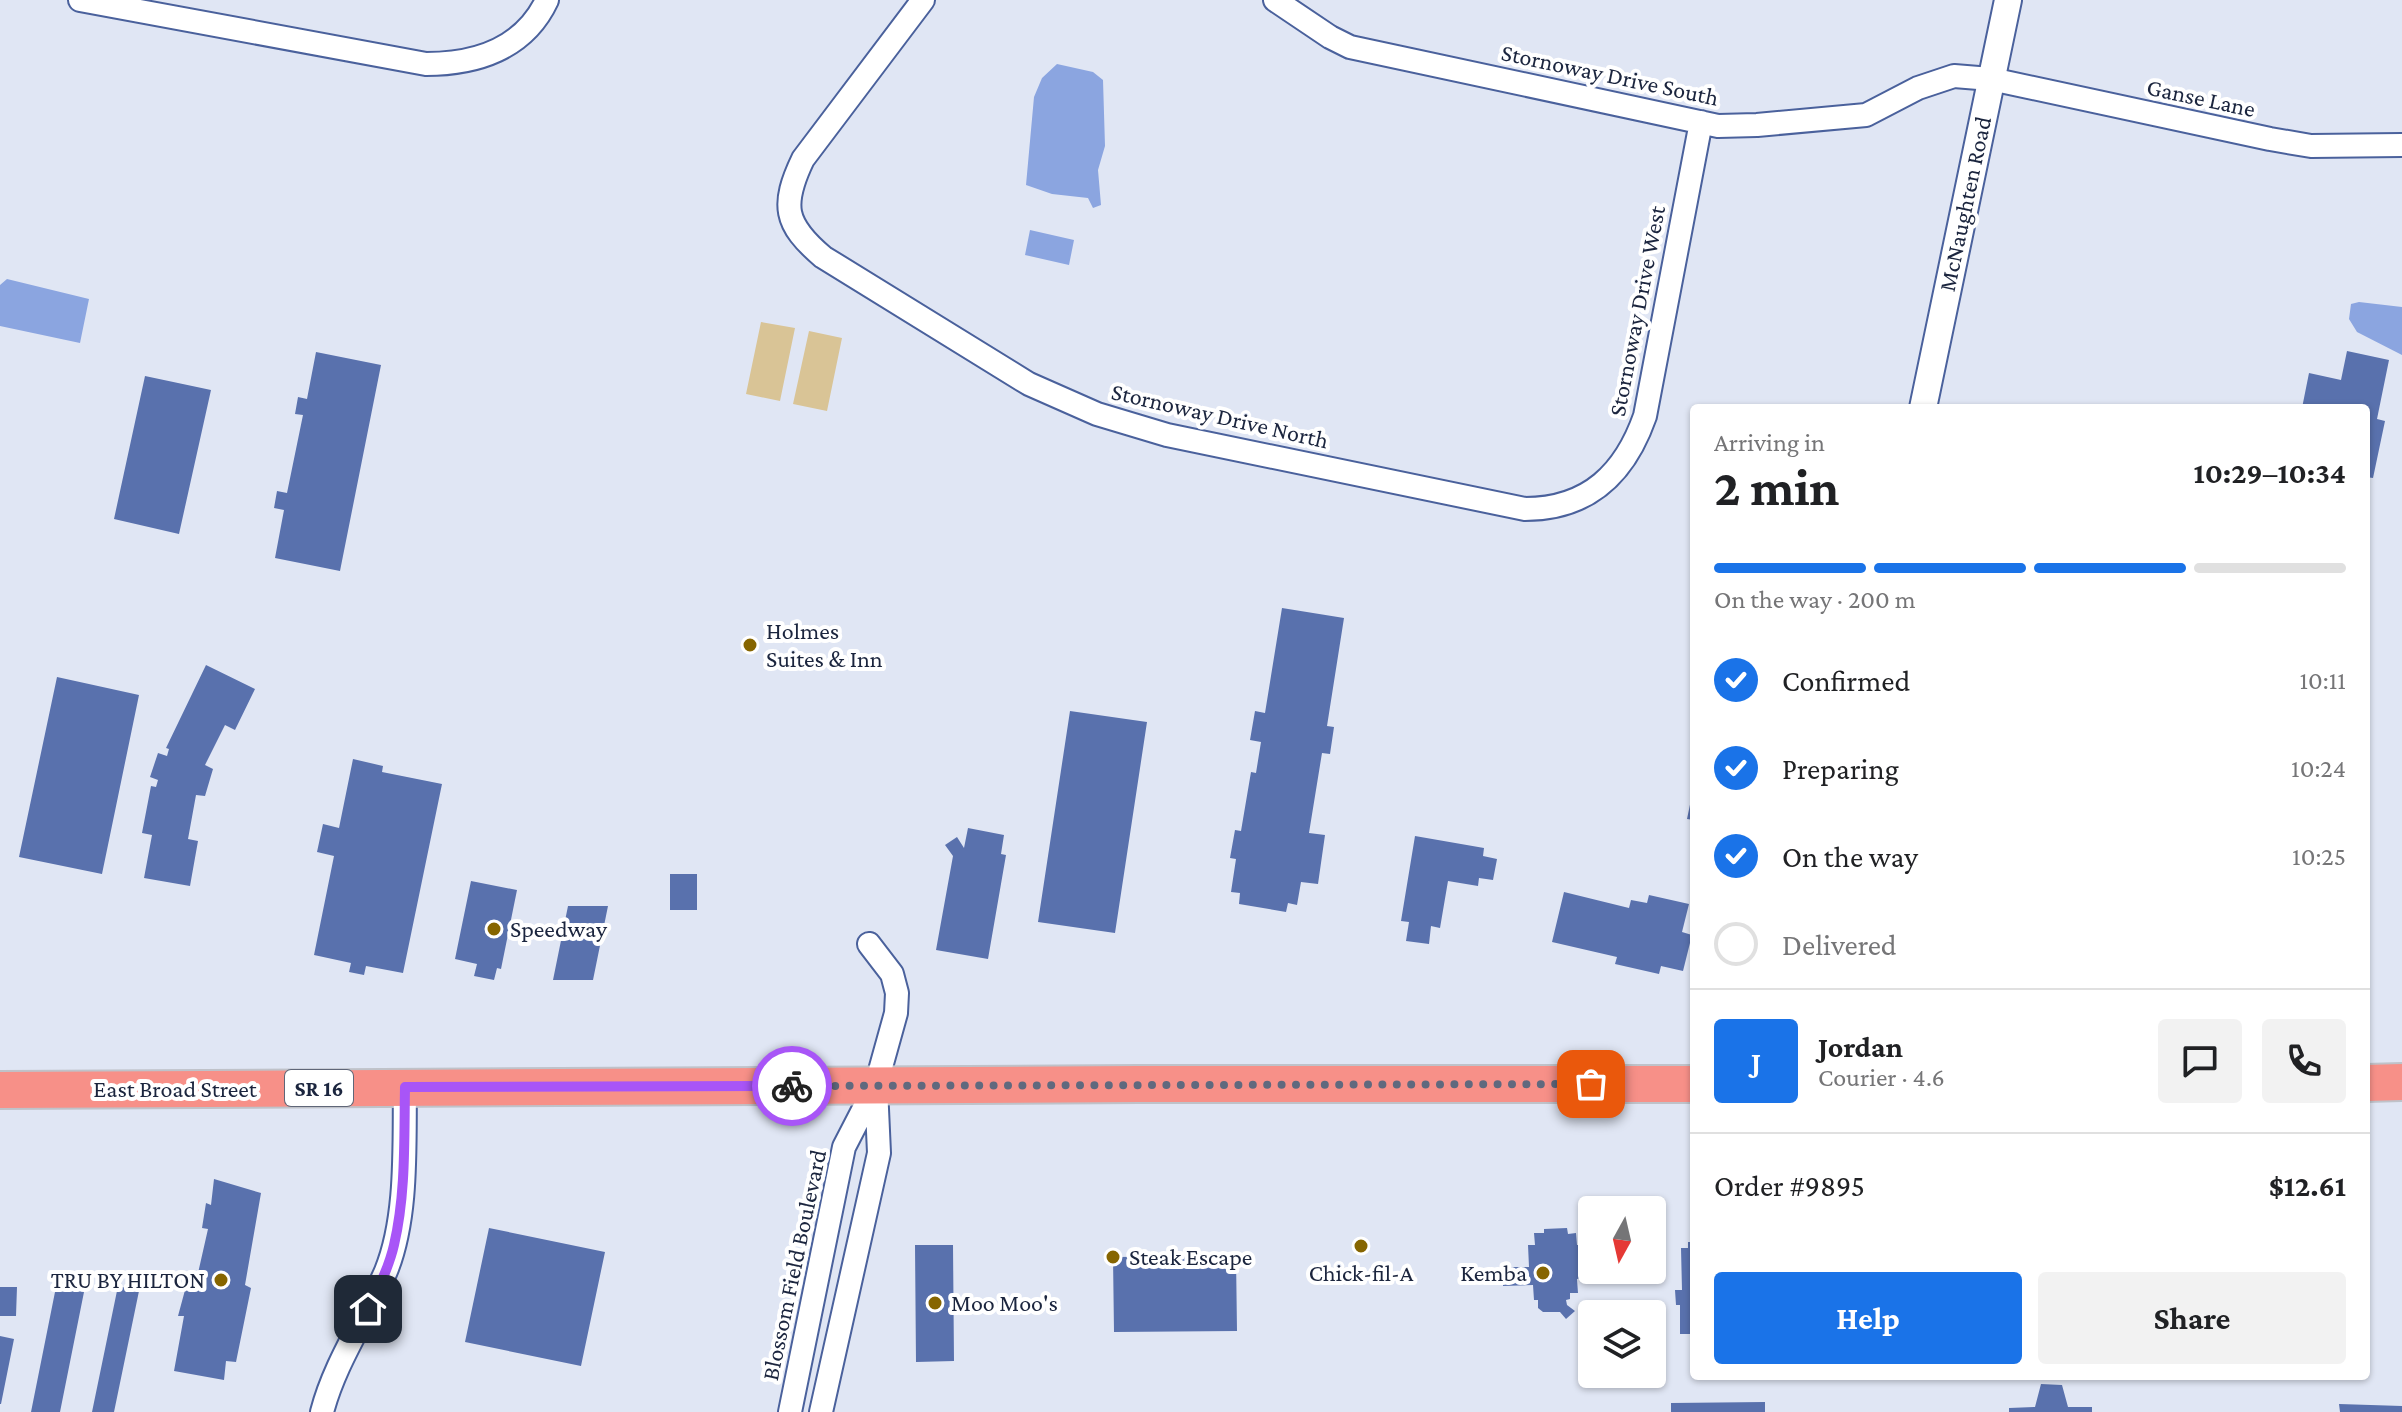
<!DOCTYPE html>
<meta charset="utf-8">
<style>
body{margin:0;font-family:"Crimson Pro",serif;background:#f2f2f2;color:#202124;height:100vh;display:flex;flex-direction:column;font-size:30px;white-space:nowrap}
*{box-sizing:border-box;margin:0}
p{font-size:26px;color:#757577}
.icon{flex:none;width:44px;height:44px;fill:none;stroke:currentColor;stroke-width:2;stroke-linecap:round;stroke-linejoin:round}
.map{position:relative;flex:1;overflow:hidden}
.details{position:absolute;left:1690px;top:404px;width:680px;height:976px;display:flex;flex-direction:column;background:#fff;border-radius:8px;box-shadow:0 2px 6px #0004}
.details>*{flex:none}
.needle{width:52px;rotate:188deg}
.fabs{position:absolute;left:1578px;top:1196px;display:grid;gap:16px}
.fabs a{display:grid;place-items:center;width:88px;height:88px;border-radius:8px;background:#fff;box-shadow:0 2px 6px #0004;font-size:40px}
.pin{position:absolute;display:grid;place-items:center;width:68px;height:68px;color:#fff;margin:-34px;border-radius:16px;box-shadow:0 4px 12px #0006}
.courier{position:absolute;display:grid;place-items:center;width:80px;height:80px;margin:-40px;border:6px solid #a855f7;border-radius:50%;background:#fff;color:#222;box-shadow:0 2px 10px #0007}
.headline em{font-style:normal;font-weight:700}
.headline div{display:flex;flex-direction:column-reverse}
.headline{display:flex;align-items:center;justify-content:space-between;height:136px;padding:0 24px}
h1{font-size:52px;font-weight:700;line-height:60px}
.bar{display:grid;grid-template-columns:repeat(4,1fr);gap:12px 8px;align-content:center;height:96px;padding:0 24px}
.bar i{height:10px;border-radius:6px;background:#e0e0e0}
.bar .selected{background:#1a73e8}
.bar p{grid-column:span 4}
.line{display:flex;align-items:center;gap:20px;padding:0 24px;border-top:2px solid #e0e0e0}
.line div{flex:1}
.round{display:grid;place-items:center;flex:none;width:84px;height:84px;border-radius:8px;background:#f2f2f2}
ol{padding:0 24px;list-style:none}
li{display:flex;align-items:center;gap:24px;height:88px}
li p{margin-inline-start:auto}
li .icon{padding:8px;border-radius:50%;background:#1a73e8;color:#fff;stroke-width:4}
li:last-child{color:#757577}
li i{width:44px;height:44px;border:4px solid #e0e0e0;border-radius:50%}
.cta{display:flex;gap:16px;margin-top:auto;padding:16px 24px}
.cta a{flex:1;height:92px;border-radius:8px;background:#1a73e8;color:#fff;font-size:32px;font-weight:700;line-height:92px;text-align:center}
.cta a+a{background:#f2f2f2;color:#202124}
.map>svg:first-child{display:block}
.green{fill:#d9c496}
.water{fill:#8ba5e0}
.building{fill:#5971ad}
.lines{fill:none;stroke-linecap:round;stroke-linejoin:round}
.minor-casing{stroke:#4a619c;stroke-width:26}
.tertiary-casing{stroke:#4a619c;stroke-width:30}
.trunk-casing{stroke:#bfc2c9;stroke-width:40}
.minor{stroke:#fff;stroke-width:22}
.tertiary{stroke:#fff;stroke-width:26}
.trunk{stroke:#f79088;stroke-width:36}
.done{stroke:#60697e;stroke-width:8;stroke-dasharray:0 14.4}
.route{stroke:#a855f7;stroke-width:10}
.poi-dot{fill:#866500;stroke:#fff;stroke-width:3}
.labels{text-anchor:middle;stroke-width:8;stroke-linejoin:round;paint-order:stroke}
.shield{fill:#fff;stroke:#5f6678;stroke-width:2}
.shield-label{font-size:22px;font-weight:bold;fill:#1b253e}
.street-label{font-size:24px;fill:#1b253e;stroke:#fff}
.poi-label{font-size:24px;fill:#1b253e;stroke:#fff;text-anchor:start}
</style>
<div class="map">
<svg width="2402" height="1412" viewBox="0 0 2402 1412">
<rect width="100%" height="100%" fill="#e0e6f4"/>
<!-- green -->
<path class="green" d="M761,322L795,328L780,401L746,394Z
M809,331L842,338L827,411L793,404Z"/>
<!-- water -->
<path class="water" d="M1057,64L1093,72L1103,80L1105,146L1098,170L1101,205L1093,208L1088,198L1052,194L1026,185L1034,97L1042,78Z
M1030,230L1074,240L1069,265L1025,255Z
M7,279L89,299L80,343L0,326V285Z
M2359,302L2402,307V355L2357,332L2349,319L2351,304Z"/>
<!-- building -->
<path class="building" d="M2347,351L2389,360L2377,419L2385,421L2373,478L2366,477V408H2302L2309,373L2341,380Z
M316,352L381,365L340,571L275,558L284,510L274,508L277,491L287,493L303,415L295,414L298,397L307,399Z
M145,376L211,390L179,534L114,519Z
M1282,608L1344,618L1327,726L1334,727L1330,754L1322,753L1309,833L1325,835L1318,884L1301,882L1297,905L1288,903L1286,912L1239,904L1240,893L1231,892L1236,859L1230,858L1235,830L1241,831L1251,772L1256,773L1261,742L1250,740L1255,711L1265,713Z
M206,665L255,689L235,730L225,725L205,765L213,769L205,796L196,795L188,839L198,841L190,886L144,878L152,835L142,833L151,786L156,787L158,780L150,777L158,753L167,756L169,749L166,748Z
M57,677L139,695L102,874L19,857Z
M1070,711L1147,722L1115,933L1038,922Z
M353,759L383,766L382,772L442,784L403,973L366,966L364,975L349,972L351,963L314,955L334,856L317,852L323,824L339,828Z
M1693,790H1694V820L1687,819Z
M968,828L1004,835L1001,854L1006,855L988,959L936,950L953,856L945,845L957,837L964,848Z
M1415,836L1484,848L1483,856L1497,859L1493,880L1479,878L1478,886L1448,881L1440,928L1431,926L1429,944L1406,941L1409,922L1401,921Z
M670,874H697V910H670Z
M471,881L517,890L501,969L497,968L494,980L474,976L477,964L455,959Z
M1564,892L1629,908L1631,900L1647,903L1649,895L1689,904L1682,932L1692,935L1683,971L1661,966L1659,974L1615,964L1617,957L1552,942Z
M568,906H608L593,980H553Z
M214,1179L261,1193L245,1285L251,1288L236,1362L226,1361L224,1380L174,1371L184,1316H178L188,1279L196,1282L208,1229L202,1228L206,1203L211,1205Z
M489,1228L605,1252L581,1366L465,1342Z
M1567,1228L1568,1234L1576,1233L1577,1245H1582L1583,1278L1577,1279L1578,1293H1570V1299L1566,1300L1567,1305L1575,1311L1566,1319L1560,1312H1543L1538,1308V1300H1534L1533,1285L1503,1286L1502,1267H1529L1528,1245H1535L1534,1233H1544V1229Z
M1688,1242H1694V1334H1680V1305H1676L1675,1290H1682L1681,1248H1688Z
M915,1245H953L954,1361L916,1362Z
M1236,1256L1237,1331L1114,1332L1113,1257Z
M118,1286L139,1291L114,1412H92Z
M0,1287H17L16,1316H0Z
M56,1287L84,1292L60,1412H31Z
M0,1336L14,1339L1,1404H0Z
M2041,1384L2062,1385L2068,1407H2092V1412H2009V1408L2035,1407Z
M1765,1402V1412H1671V1403Z
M2339,1404L2402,1406V1412H2340Z"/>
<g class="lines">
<defs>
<path id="minor" d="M80,0L426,64C476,64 524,49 547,0
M923,0L803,159C781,205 784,224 823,257L1029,384L1097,414L1167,435L1525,509C1589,509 1625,473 1645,416L1701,122
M1275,0L1330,37L1350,47L1718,126L1757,125L1866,115L1918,88L1954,76L1991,79L2270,139L2311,146L2402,145
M322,1412C335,1362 366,1318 386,1271C408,1217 404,1145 405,1087
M790,1412L844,1147L876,1085L896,1013L897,993L892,974L869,944
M821,1412L879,1153L876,1087"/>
<path id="tertiary" d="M1923,408L2008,0"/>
<path id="trunk" d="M2366,1083L2402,1082
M0,1090L1139,1084H1694"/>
</defs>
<!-- minor casing -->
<use href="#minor" class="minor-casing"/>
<!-- tertiary casing -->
<use href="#tertiary" class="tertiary-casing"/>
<!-- trunk casing -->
<use href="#trunk" class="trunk-casing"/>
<!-- minor -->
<use href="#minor" class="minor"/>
<!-- tertiary -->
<use href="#tertiary" class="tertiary"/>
<!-- trunk -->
<use href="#trunk" class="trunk"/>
</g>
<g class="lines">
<!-- done -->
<path class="done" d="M792,1086L1591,1084"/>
<!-- route -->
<path class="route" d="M368,1309C378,1289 389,1267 394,1245C406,1194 404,1139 405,1087L792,1086"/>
</g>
<!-- markers -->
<g class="poi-dot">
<circle cx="750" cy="645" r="8"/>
<circle cx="494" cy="929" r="8"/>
<circle cx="1361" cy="1246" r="8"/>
<circle cx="1113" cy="1257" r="8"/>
<circle cx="1543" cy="1273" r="8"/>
<circle cx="221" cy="1280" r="8"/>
<circle cx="935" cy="1303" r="8"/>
</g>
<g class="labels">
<!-- shield labels -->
<rect class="shield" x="285" y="1070" width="68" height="36" rx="6"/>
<g class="shield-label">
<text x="319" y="1096">SR 16</text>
</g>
<!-- street labels -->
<g class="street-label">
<text transform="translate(1610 75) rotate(12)" y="8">Stornoway Drive South</text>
<text transform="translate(2201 98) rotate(12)" y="8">Ganse Lane</text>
<text transform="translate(1965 204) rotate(-78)" y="8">McNaughten Road</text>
<text transform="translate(1637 311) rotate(-79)" y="8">Stornoway Drive West</text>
<text transform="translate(1220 416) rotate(13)" y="8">Stornoway Drive North</text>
<text x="175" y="1097">East Broad Street</text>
<text transform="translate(794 1265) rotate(-78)" y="8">Blossom Field Boulevard</text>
</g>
<!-- poi labels -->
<g class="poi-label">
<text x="766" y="639">Holmes<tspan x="766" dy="28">Suites &amp; Inn</tspan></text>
<text x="510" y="937">Speedway</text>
<text x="1129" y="1265">Steak Escape</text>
<text x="1361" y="1281" text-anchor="middle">Chick-fil-A</text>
<text x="1527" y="1281" text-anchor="end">Kemba</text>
<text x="205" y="1288" text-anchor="end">TRU BY HILTON</text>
<text x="951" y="1311">Moo Moo's</text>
</g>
</g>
</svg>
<div class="fabs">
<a><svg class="needle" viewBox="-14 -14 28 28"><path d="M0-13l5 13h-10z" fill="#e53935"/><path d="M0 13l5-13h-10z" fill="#757577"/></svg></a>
<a><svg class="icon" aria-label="layers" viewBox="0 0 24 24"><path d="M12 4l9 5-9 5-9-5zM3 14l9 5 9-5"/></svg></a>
</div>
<div class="pin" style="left:1591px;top:1084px;background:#ea580c"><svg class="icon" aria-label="bag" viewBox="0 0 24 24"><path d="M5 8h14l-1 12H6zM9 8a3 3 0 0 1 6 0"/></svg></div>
<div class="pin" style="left:368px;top:1309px;background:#1f2937"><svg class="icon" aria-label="home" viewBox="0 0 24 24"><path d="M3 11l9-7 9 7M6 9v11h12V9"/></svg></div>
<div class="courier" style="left:792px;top:1086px"><svg class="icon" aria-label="bike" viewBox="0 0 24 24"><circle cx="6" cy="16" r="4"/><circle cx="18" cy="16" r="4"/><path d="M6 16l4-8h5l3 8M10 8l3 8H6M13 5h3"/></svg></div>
<section class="details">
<div class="headline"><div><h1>2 min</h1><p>Arriving in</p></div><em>10:29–10:34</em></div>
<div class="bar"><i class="selected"></i><i class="selected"></i><i class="selected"></i><i></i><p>On the way · 200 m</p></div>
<ol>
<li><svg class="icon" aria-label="check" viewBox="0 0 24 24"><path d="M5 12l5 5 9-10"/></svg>Confirmed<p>10:11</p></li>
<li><svg class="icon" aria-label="check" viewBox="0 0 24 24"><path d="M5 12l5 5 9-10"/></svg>Preparing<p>10:24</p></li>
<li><svg class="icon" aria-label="check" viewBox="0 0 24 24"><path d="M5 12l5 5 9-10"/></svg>On the way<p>10:25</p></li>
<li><i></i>Delivered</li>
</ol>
<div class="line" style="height:144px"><b class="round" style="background:#1a73e8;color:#fff">J</b><div><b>Jordan</b><p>Courier · 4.6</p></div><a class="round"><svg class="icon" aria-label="chat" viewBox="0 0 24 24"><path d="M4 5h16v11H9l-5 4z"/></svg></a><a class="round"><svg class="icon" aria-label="phone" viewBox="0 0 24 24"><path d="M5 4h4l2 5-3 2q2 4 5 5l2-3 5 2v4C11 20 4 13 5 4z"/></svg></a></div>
<div class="line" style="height:104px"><div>Order #9895</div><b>$12.61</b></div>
<div class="cta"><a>Help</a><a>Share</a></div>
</section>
</div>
